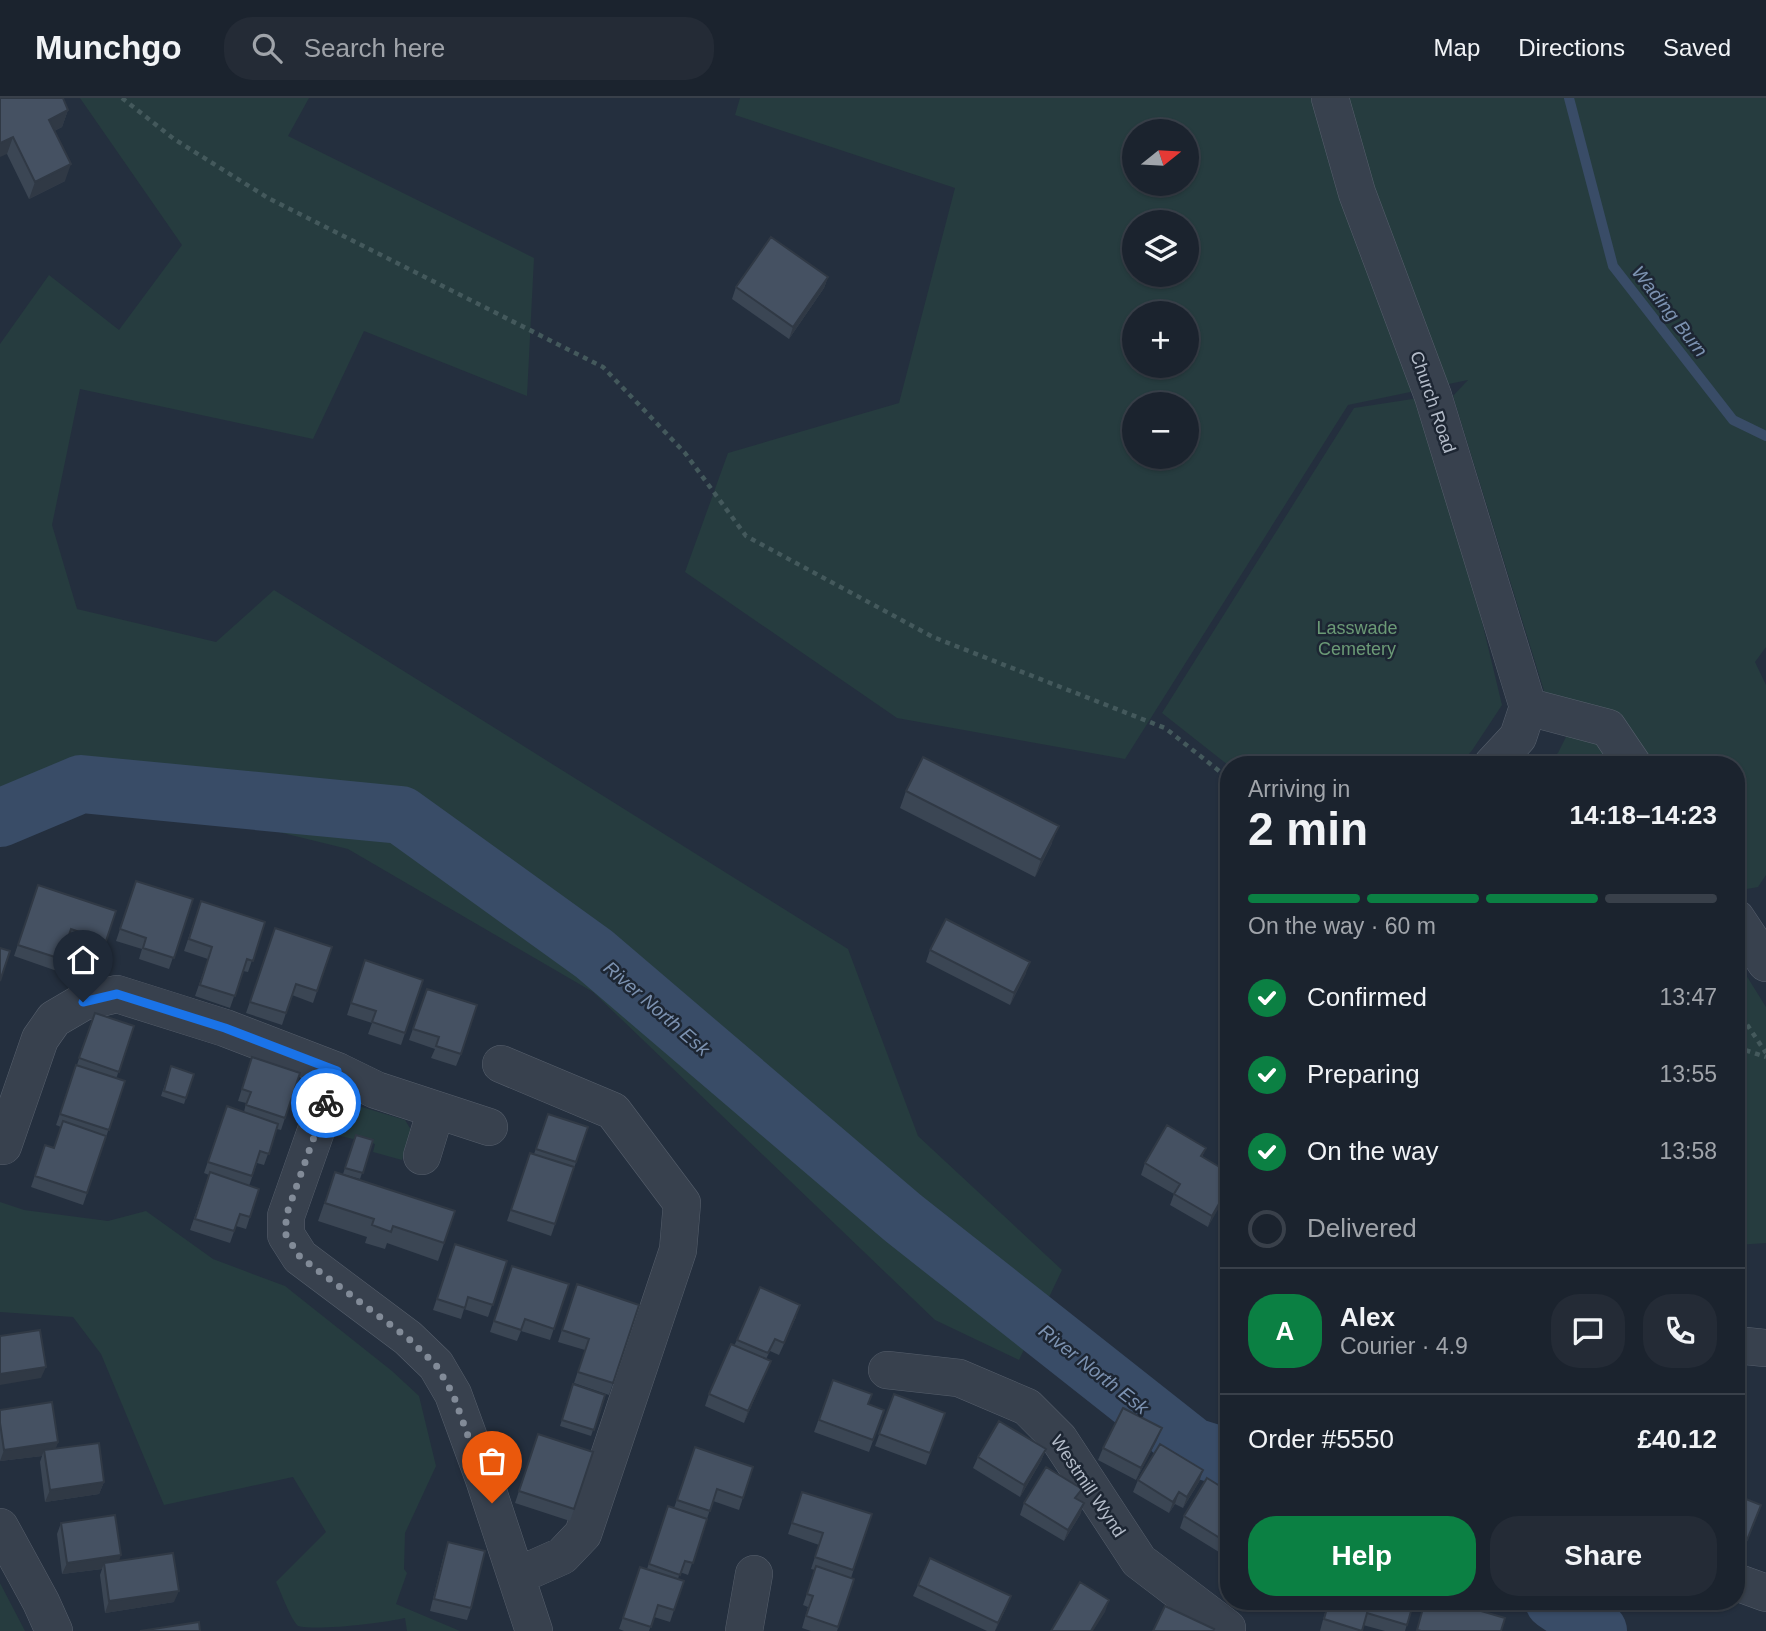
<!DOCTYPE html>
<meta charset="utf-8">
<style>
body{margin:0;font-family:Helvetica,sans-serif;background:#242b36;color:#f1f3f6;height:100vh;display:flex;flex-direction:column;font-size:26px;white-space:nowrap}
*{box-sizing:border-box;margin:0}
p{font-size:23px;color:#a0a4aa}
.icon{flex:none;width:38px;height:38px;fill:none;stroke:currentColor;stroke-width:2;stroke-linecap:round;stroke-linejoin:round}
.map{position:relative;flex:1;overflow:hidden}
.details{position:absolute;left:1220px;top:658px;width:525px;height:854px;display:flex;flex-direction:column;background:#1b232e;border-radius:28px;box-shadow:0 2px 5px #0004,0 0 0 2px #39404a}
.details>*{flex:none}
.needle{width:46px;rotate:72deg}
.controls{position:absolute;left:1122px;top:21px;display:grid;gap:14px}
.controls a{display:grid;place-items:center;width:77px;height:77px;border-radius:50%;background:#1b232e;box-shadow:0 2px 5px #0004,0 0 0 2px #39404a;font-size:35px}
.pin{position:absolute;display:grid;place-items:center;width:60px;height:60px;color:#fff;margin:-72px -30px;border-radius:50% 50% 50% 0;rotate:-45deg;box-shadow:0 0 7px #0007}
.pin .icon{rotate:45deg}
.courier{position:absolute;display:grid;place-items:center;width:70px;height:70px;margin:-35px;border:5px solid #1a73e8;border-radius:50%;background:#fff;color:#222;box-shadow:0 2px 9px #0007}
.head em{font-style:normal;font-weight:700}
.head div{display:flex;flex-direction:column-reverse}
.head{display:flex;align-items:center;justify-content:space-between;height:119px;padding:0 28px}
h1{font-size:46px;font-weight:700;line-height:52px}
.bar{display:grid;grid-template-columns:repeat(4,1fr);gap:10px 7px;align-content:center;height:84px;padding:0 28px}
.bar i{height:9px;border-radius:5px;background:#39404a}
.bar .current{background:#0b8043}
.bar p{grid-column:span 4}
.line{display:flex;align-items:center;gap:18px;padding:0 28px;border-top:2px solid #39404a}
.line div{flex:1}
.round{display:grid;place-items:center;flex:none;width:74px;height:74px;border-radius:28px;background:#242b36}
ol{padding:0 28px;list-style:none}
li{display:flex;align-items:center;gap:21px;height:77px}
li p{margin-inline-start:auto}
li .icon{padding:7px;border-radius:50%;background:#0b8043;color:#fff;stroke-width:4}
li:last-child{color:#a0a4aa}
li i{width:38px;height:38px;border:4px solid #39404a;border-radius:50%}
.action{display:flex;gap:14px;margin-top:auto;padding:14px 28px}
.action a{flex:1;height:80px;border-radius:28px;background:#0b8043;color:#fff;font-size:28px;font-weight:700;line-height:80px;text-align:center}
.action a+a{background:#242b36;color:#f1f3f6}
header{display:flex;align-items:center;gap:42px;box-sizing:border-box;height:98px;padding:0 35px;background:#1b232e;border-bottom:2px solid #39404a}
header strong{font-size:33px}
nav{display:flex;gap:38px;margin-inline-start:auto;font-size:24px}
.search{width:490px;height:63px;background:#242b36;display:flex;align-items:center;gap:18px;box-sizing:border-box;padding:0 24px;border-radius:28px;color:#a0a4aa;font-size:26px}
.map>svg:first-child{display:block}
.green{fill:#263c3f;fill-rule:evenodd}
.lines{fill:none;stroke-linecap:round;stroke-linejoin:round}
.stream{stroke:#394c67;stroke-width:10}
.river{stroke:#394c67;stroke-width:58}
.minor-casing{stroke:#565f6c;stroke-width:38}
.path{stroke:#44595c;stroke-width:4.5;stroke-dasharray:5 5;stroke-linecap:butt}
.minor{stroke:#38414e;stroke-width:37}
.wall{fill:#3b4654}
.shaded-wall{fill:#303945}
.building{fill:#455162;stroke:#303945;stroke-width:2}
.done{stroke:#828b98;stroke-width:7;stroke-dasharray:0 12.6}
.route{stroke:#1a73e8;stroke-width:9}
.labels{text-anchor:middle;stroke-width:5;stroke-linejoin:round;paint-order:stroke}
.street-label{font-size:18px;fill:#b4bcc9;stroke:#1d2633}
.park-label{font-size:18px;fill:#6b9a76;stroke:#1d2633}
.water-label{font-size:19px;font-style:italic;fill:#7c92b1;stroke:#1d2633}
</style>
<header>
<strong>Munchgo</strong>
<div class="search"><svg class="icon" aria-label="search" viewBox="0 0 24 24"><circle cx="10" cy="10" r="6"/><path d="M15 15l6 6"/></svg>Search here</div>
<nav><a>Map</a><a>Directions</a><a>Saved</a></nav>
</header>
<div class="map">
<svg width="1766" height="1533" viewBox="0 0 1766 1533">
<rect width="100%" height="100%" fill="#242f3e"/>
<!-- green -->
<path class="green" d="M80,0H309L288,38L534,160L527,298L364,233L313,341L80,291L52,427L77,511L216,544L274,492L848,851L918,1038L1062,1172L1019,1262L935,1222L593,894L348,751L37,675L0,693V246L49,177L119,232L182,147Z
M740,0H1766V549L1755,564L1766,587V777L1758,789L1736,793V667H1541L1558,655L1571,629L1549,609L1453,298L1468,282L1348,307L1125,661L897,620L685,474L728,355L899,305L955,90L735,17ZM1134,33H1186V86H1134ZM1134,124H1186V177H1134ZM1134,215H1186V268H1134ZM1134,306H1186V359H1134Z
M1419,300L1446,374L1502,607L1473,651L1460,667H1228L1162,615L1354,310Z
M1736,861L1766,909V1145L1736,1147Z
M355,1007L405,1022L411,1032L402,1062L373,1054L375,1046L336,1037L343,1015Z
M0,1104L24,1112L108,1123L146,1113L213,1161L285,1188L392,1273L419,1298L436,1368L405,1435L404,1471L407,1475L396,1506L460,1533H407L405,1520C383,1525 317,1533 298,1528C290,1520 281,1494 276,1484L326,1434L293,1379L164,1407L101,1256L73,1219L0,1214Z
M0,1485L25,1533H0Z"/>
<g class="lines">
<!-- stream -->
<path class="stream" d="M1569,0L1613,168L1733,322L1766,338"/>
<!-- river -->
<path class="river" d="M0,720L81,686L401,717L594,856L903,1120L1193,1349L1228,1360
M1554,1503L1598,1533"/>
<defs>
<path id="minor" d="M1330,0L1357,95L1433,298L1528,609
M1528,609L1608,630L1633,667
M1492,667L1518,639L1528,609
M1736,820L1766,865
M501,966L613,1013L682,1105L678,1152L583,1436L562,1458L517,1478
M337,973L286,1118V1137L300,1159L408,1240L436,1267L453,1296L484,1381L534,1533
M3,1048L40,941L54,921L83,904L117,896L225,930L337,973L376,992L489,1029
M422,1058L436,1012
M1736,1247L1766,1250
M887,1272L959,1280L1027,1309L1059,1341L1139,1463L1227,1530V1533
M0,1429L41,1504L54,1533
M1736,1484L1766,1495
M744,1533L754,1476"/>
</defs>
<!-- minor casing -->
<use href="#minor" class="minor-casing"/>
<!-- path -->
<path class="path" d="M122,0L174,41L268,100L603,269L685,355L746,438L933,539L1165,630L1228,680
M1558,667L1575,657
M1736,910L1766,955
M1736,949L1766,959"/>
<!-- minor -->
<use href="#minor" class="minor"/>
</g>
<!-- wall -->
<path class="wall" d="M0,0L68,12L62,29L54,33L65,83L29,101L7,56Z
M828,179L824,190L789,241L732,201L736,189Z
M906,693L1052,745L1035,779L900,710Z
M136,783L193,801L169,871L139,861L142,851L116,843Z
M38,787L116,813L102,854L67,843L57,873L14,858Z
M201,803L265,824L248,874L243,873L230,910L195,898L208,861L184,853Z
M275,830L332,849L313,905L292,897L282,927L246,915Z
M930,852L1026,875L1010,907L926,864Z
M365,862L423,882L401,947L368,936L372,925L347,917Z
M427,891L461,956L456,968L431,960L435,951L409,942Z
M95,915L134,928L116,981L125,983L83,1107L31,1089L45,1047L54,1050L61,1029L56,1027Z
M252,959L300,975L281,1032L277,1031L264,1067L257,1065L249,1088L259,1091L246,1131L236,1128L230,1145L190,1132L209,1077L204,1075L227,1008L244,1014L246,1005L238,1003Z
M171,968L194,976L184,1006L161,998Z
M548,1016L588,1029L551,1138L507,1123L530,1055L534,1056Z
M356,1037L373,1042L360,1081L343,1076Z
M1206,1050L1202,1059L1228,1074L1208,1129L1170,1107L1174,1096L1141,1077L1145,1065Z
M335,1074L455,1113L438,1163L387,1145L385,1151L365,1145L367,1139L318,1123Z
M455,1146L507,1163L488,1219L464,1211L461,1221L433,1212Z
M512,1168L569,1186L550,1242L521,1233L517,1243L490,1234Z
M1228,1179V1207L1218,1201L1223,1189Z
M577,1186L639,1207L609,1297L574,1285L585,1252L558,1244Z
M796,1219L779,1257L770,1253L766,1261L771,1263L744,1325L705,1308L709,1296L737,1242Z
M833,1282L868,1306L884,1312L869,1354L814,1334Z
M573,1286L605,1297L591,1338L560,1328Z
M894,1296L945,1315L926,1367L875,1348Z
M0,1312L58,1344L55,1351L104,1384L99,1396L45,1404L40,1364L42,1358L0,1363Z
M538,1336L593,1354L570,1423L515,1405Z
M1157,1342L1136,1382L1098,1362L1103,1350Z
M695,1349L753,1369L739,1412L713,1403L688,1477L680,1474L678,1481L674,1512L670,1524L654,1519L649,1533H624L619,1531L640,1469L647,1471L668,1408L674,1410Z
M1046,1351L1041,1363L1020,1399L973,1370L978,1359Z
M1203,1372L1199,1384L1183,1410L1175,1406L1169,1415L1133,1394L1138,1382Z
M1228,1393V1456L1227,1459L1180,1430L1184,1418Z
M802,1394L872,1416L851,1480L854,1481L837,1533H811L802,1530L808,1509L803,1507L815,1472L811,1471L819,1447L788,1436Z
M1736,1397L1761,1407L1743,1454L1736,1451Z
M1078,1402L1084,1405L1080,1417L1064,1443L1020,1417L1024,1405Z
M61,1425L119,1463L174,1504L105,1515L100,1477L102,1471L62,1476L57,1436Z
M448,1444L471,1510L467,1522L430,1513L444,1456Z
M918,1487L1006,1510L995,1533H987L913,1498Z
M1328,1503H1414L1405,1533H1385L1363,1527L1362,1533H1320Z"/>
<!-- shaded-wall -->
<path class="shaded-wall" d="M68,12L62,29L42,39L49,22Z
M13,39L7,56L0,59V45Z
M71,66L65,83L29,101L35,84Z
M828,179L824,190L789,241L793,229Z
M1059,728L1052,745L1035,779L1041,762Z
M1030,864L1026,875L1010,907L1014,895Z
M1228,1090V1094L1208,1129L1212,1118Z
M771,1263L766,1275L744,1325L748,1313Z
M46,1269L41,1280L0,1287V1276Z
M1162,1330L1157,1342L1136,1382L1141,1370Z
M58,1344L54,1356L44,1352L42,1358L0,1363L4,1352Z
M1046,1351L1041,1363L1020,1399L1024,1387Z
M1203,1372L1199,1384L1183,1410L1187,1399Z
M104,1384L99,1396L45,1404L50,1392Z
M1179,1394L1175,1406L1169,1415L1173,1404Z
M1084,1405L1080,1417L1064,1443L1068,1432Z
M121,1457L117,1469L104,1465L102,1471L62,1476L67,1465Z
M179,1493L174,1504L105,1515L109,1503Z
M1011,1498L1006,1510L995,1533L998,1525Z
M1109,1502L1105,1514L1093,1533H1091Z"/>
<!-- building -->
<path class="building" d="M0,0H63L68,12L49,22L71,66L35,84L13,39L0,45Z
M771,139L828,179L793,229L736,189Z
M923,659L1059,728L1041,762L906,693Z
M136,783L193,801L174,860L143,850L146,840L120,831Z
M38,787L116,813L106,843L71,831L61,861L18,847Z
M201,803L265,824L253,863L247,861L235,898L200,887L212,849L189,841Z
M946,821L1030,864L1014,895L930,852Z
M275,830L332,849L317,893L296,886L286,915L250,904Z
M0,850L10,853L0,883Z
M365,862L423,882L405,935L372,924L376,913L351,905Z
M427,891L477,907L461,956L436,948L439,939L413,931Z
M95,915L134,928L119,974L79,960Z
M252,959L300,975L285,1020L246,1007L251,994L242,991Z
M76,967L125,983L109,1032L60,1016Z
M171,968L194,976L186,1000L164,993Z
M227,1008L278,1026L269,1056L260,1053L252,1078L208,1064Z
M548,1016L588,1029L576,1064L536,1051Z
M63,1023L106,1038L87,1095L35,1078L45,1047L54,1050Z
M1167,1027L1206,1050L1201,1058L1228,1074V1090L1212,1118L1174,1096L1180,1086L1145,1065Z
M356,1037L373,1042L363,1075L345,1070Z
M530,1055L574,1069L555,1126L511,1112Z
M210,1074L259,1091L250,1119L240,1116L234,1133L195,1121Z
M335,1074L455,1113L444,1145L393,1128L391,1134L372,1127L374,1121L325,1105Z
M455,1146L507,1163L493,1207L468,1199L465,1210L437,1201Z
M512,1168L569,1186L554,1231L525,1221L521,1232L494,1223Z
M1228,1179V1193L1223,1189Z
M577,1186L639,1207L613,1285L578,1274L589,1241L562,1232Z
M760,1189L800,1207L784,1245L775,1241L768,1255L737,1242Z
M40,1232L46,1269L0,1276V1238Z
M731,1246L771,1263L748,1313L709,1296Z
M833,1282L872,1296L868,1306L884,1312L873,1342L819,1322Z
M573,1286L605,1297L594,1332L562,1322Z
M894,1296L945,1315L930,1355L879,1336Z
M52,1304L58,1344L4,1352L0,1325V1312Z
M1123,1310L1162,1330L1141,1370L1103,1350Z
M999,1323L1046,1351L1024,1387L978,1359Z
M538,1336L593,1354L574,1411L519,1393Z
M99,1345L104,1384L50,1392L44,1352Z
M1160,1346L1203,1372L1187,1399L1179,1394L1173,1404L1138,1382Z
M695,1349L753,1369L743,1400L717,1391L710,1413L677,1402Z
M1046,1369L1082,1391L1075,1400L1084,1405L1068,1432L1024,1405Z
M1207,1380L1228,1393V1445L1184,1418Z
M802,1394L872,1416L853,1472L815,1459L823,1435L792,1425Z
M1736,1397L1761,1407L1747,1442L1736,1438Z
M668,1408L707,1421L693,1465L685,1463L680,1477L649,1466Z
M115,1417L121,1457L67,1465L61,1425Z
M448,1444L485,1453L471,1510L434,1501Z
M173,1455L179,1493L109,1503L104,1465Z
M930,1460L1011,1498L998,1525L918,1487Z
M816,1468L854,1481L838,1529L806,1518L813,1498L807,1496Z
M640,1469L684,1483L674,1512L658,1507L651,1529L623,1520Z
M1080,1484L1109,1502L1091,1533H1051Z
M1329,1503H1414L1407,1527L1367,1515L1362,1533L1324,1521Z
M1425,1503H1447L1505,1520L1501,1533H1421L1417,1532Z
M1165,1508L1214,1531L1213,1533H1153Z
M199,1524L200,1533H140Z"/>
<g class="lines">
<!-- done -->
<path class="done" d="M326,1005L286,1118V1137L300,1159L408,1240L436,1267L453,1296L492,1405"/>
<!-- route -->
<path class="route" d="M83,904L117,896L225,930L337,973L326,1005"/>
</g>
<g class="labels">
<!-- street labels -->
<g class="street-label">
<text transform="translate(1433 304) rotate(71)" y="6">Church Road</text>
<text transform="translate(1088 1388) rotate(56)" y="6">Westmill Wynd</text>
</g>
<!-- park labels -->
<g class="park-label">
<text x="1357" y="536">Lasswade<tspan x="1357" dy="21">Cemetery</tspan></text>
</g>
<!-- water labels -->
<g class="water-label">
<text transform="translate(1670 213) rotate(52)" y="7">Wading Burn</text>
<text transform="translate(657 910) rotate(41)" y="7">River North Esk</text>
<text transform="translate(1094 1271) rotate(38)" y="7">River North Esk</text>
</g>
</g>
</svg>
<div class="controls">
<a><svg class="needle" viewBox="-14 -14 28 28"><path d="M0-13l5 13h-10z" fill="#e53935"/><path d="M0 13l5-13h-10z" fill="#a0a4aa"/></svg></a>
<a><svg class="icon" aria-label="layers" viewBox="0 0 24 24"><path d="M12 4l9 5-9 5-9-5zM3 14l9 5 9-5"/></svg></a>
<a>+</a>
<a>−</a>
</div>
<div class="pin" style="left:492px;top:1405px;background:#ea580c"><svg class="icon" aria-label="bag" viewBox="0 0 24 24"><path d="M5 8h14l-1 12H6zM9 8a3 3 0 0 1 6 0"/></svg></div>
<div class="pin" style="left:83px;top:904px;background:#1f2937"><svg class="icon" aria-label="home" viewBox="0 0 24 24"><path d="M3 11l9-7 9 7M6 9v11h12V9"/></svg></div>
<div class="courier" style="left:326px;top:1005px"><svg class="icon" aria-label="bike" viewBox="0 0 24 24"><circle cx="6" cy="16" r="4"/><circle cx="18" cy="16" r="4"/><path d="M6 16l4-8h5l3 8M10 8l3 8H6M13 5h3"/></svg></div>
<section class="details">
<div class="head"><div><h1>2 min</h1><p>Arriving in</p></div><em>14:18–14:23</em></div>
<div class="bar"><i class="current"></i><i class="current"></i><i class="current"></i><i></i><p>On the way · 60 m</p></div>
<ol>
<li><svg class="icon" aria-label="check" viewBox="0 0 24 24"><path d="M5 12l5 5 9-10"/></svg>Confirmed<p>13:47</p></li>
<li><svg class="icon" aria-label="check" viewBox="0 0 24 24"><path d="M5 12l5 5 9-10"/></svg>Preparing<p>13:55</p></li>
<li><svg class="icon" aria-label="check" viewBox="0 0 24 24"><path d="M5 12l5 5 9-10"/></svg>On the way<p>13:58</p></li>
<li><i></i>Delivered</li>
</ol>
<div class="line" style="height:126px"><b class="round" style="background:#0b8043;color:#fff">A</b><div><b>Alex</b><p>Courier · 4.9</p></div><a class="round"><svg class="icon" aria-label="chat" viewBox="0 0 24 24"><path d="M4 5h16v11H9l-5 4z"/></svg></a><a class="round"><svg class="icon" aria-label="phone" viewBox="0 0 24 24"><path d="M5 4h4l2 5-3 2q2 4 5 5l2-3 5 2v4C11 20 4 13 5 4z"/></svg></a></div>
<div class="line" style="height:91px"><div>Order #5550</div><b>£40.12</b></div>
<div class="action"><a>Help</a><a>Share</a></div>
</section>
</div>
